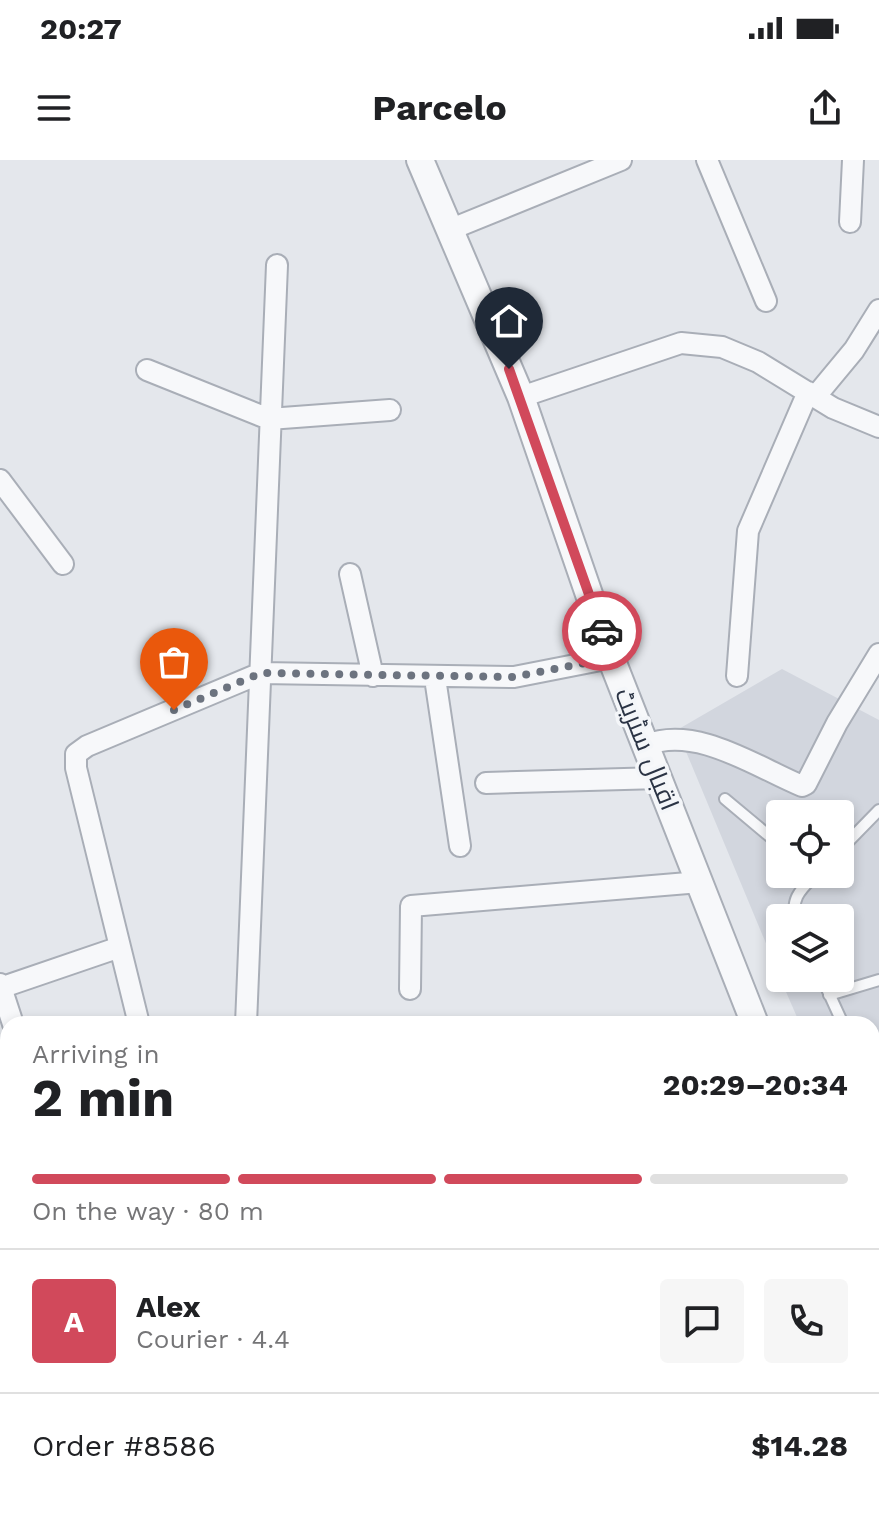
<!DOCTYPE html>
<meta charset="utf-8">
<style>
body{margin:0;font-family:"Work Sans",Cairo,sans-serif;background:#f6f6f6;color:#202124;height:100vh;display:flex;flex-direction:column;font-size:30px;white-space:nowrap}
*{box-sizing:border-box;margin:0}
p{font-size:26px;color:#757577}
.icon{flex:none;width:44px;height:44px;fill:none;stroke:currentColor;stroke-width:2;stroke-linecap:round;stroke-linejoin:round}
.map{position:relative;flex:1;overflow:hidden}
.panel{position:absolute;left:0px;top:856px;width:880px;height:498px;display:flex;flex-direction:column;background:#fff;border-radius:24px 24px 0 0;box-shadow:0 4px 12px #0003}
.panel>*{flex:none}
.fabs{position:absolute;left:766px;top:640px;display:grid;gap:16px}
.fabs a{display:grid;place-items:center;width:88px;height:88px;border-radius:8px;background:#fff;box-shadow:0 4px 12px #0003;font-size:40px}
.pin{position:absolute;display:grid;place-items:center;width:68px;height:68px;color:#fff;margin:-82px -34px;border-radius:50% 50% 50% 0;rotate:-45deg;box-shadow:0 0 8px #0007}
.pin .icon{rotate:45deg}
.courier{position:absolute;display:grid;place-items:center;width:80px;height:80px;margin:-40px;border:6px solid #d1495b;border-radius:50%;background:#fff;color:#222;box-shadow:0 2px 10px #0007}
.overview em{font-style:normal;font-weight:700}
.overview div{display:flex;flex-direction:column-reverse}
.overview{display:flex;align-items:center;justify-content:space-between;height:136px;padding:0 32px}
h1{font-size:52px;font-weight:700;line-height:60px}
.bar{display:grid;grid-template-columns:repeat(4,1fr);gap:12px 8px;align-content:center;height:96px;padding:0 32px}
.bar i{height:10px;border-radius:6px;background:#e0e0e0}
.bar .selected{background:#d1495b}
.bar p{grid-column:span 4}
.line{display:flex;align-items:center;gap:20px;padding:0 32px;border-top:2px solid #e0e0e0}
.line div{flex:1}
.round{display:grid;place-items:center;flex:none;width:84px;height:84px;border-radius:8px;background:#f6f6f6}
.status{display:flex;justify-content:space-between;align-items:center;height:56px;padding:0 40px;background:#fff;direction:ltr}
.status svg{height:22px;fill:currentColor}
header{display:flex;justify-content:space-between;align-items:center;height:104px;padding:0 32px;background:#fff;font-size:36px;font-weight:700}
.map>svg:first-child{display:block}
.built{fill:#d2d6de;fill-rule:evenodd}
.lines{fill:none;stroke-linecap:round;stroke-linejoin:round}
.service-casing{stroke:#a9aeb7;stroke-width:14}
.minor-casing{stroke:#a9aeb7;stroke-width:24}
.tertiary-casing{stroke:#a9aeb7;stroke-width:30}
.service{stroke:#f7f8fa;stroke-width:10}
.minor{stroke:#f7f8fa;stroke-width:20}
.tertiary{stroke:#f7f8fa;stroke-width:26}
.done{stroke:#6c737f;stroke-width:8;stroke-dasharray:0 14.4}
.route{stroke:#d1495b;stroke-width:10}
.labels{text-anchor:middle;stroke-width:7;stroke-linejoin:round;paint-order:stroke}
.street-label{font-size:26px;fill:#2b3445;stroke:#f4f6f9}
</style>
<div class="status"><b>20:27</b><svg viewBox="0 0 49 12"><path d="M0 12V9h3v3zM5 12V6h3v6zM10 12V3h3v9zM15 12V0h3v12zM26 1h20v11H26zM47 4h2v5h-2z"/></svg></div>
<header><svg class="icon" aria-label="menu" viewBox="0 0 24 24"><path d="M4 6h16M4 12h16M4 18h16"/></svg>Parcelo<svg class="icon" aria-label="share" viewBox="0 0 24 24"><path d="M12 15V3M7 8l5-5 5 5M5 13v7h14v-7"/></svg></header>
<div class="map">
<svg width="879" height="1353" viewBox="0 0 879 1353">
<rect width="100%" height="100%" fill="#e4e7ec"/>
<!-- built -->
<path class="built" d="M782,509L879,560V1037L872,1038V864H800L780,818H840V758H780V817L677,570ZM780,654H840V714H780Z"/>
<g class="lines">
<defs>
<path id="service" d="M725,639L780,685
M840,690L879,650
M796,758C790,737 803,728 816,714
M822,818L843,864
M829,835L879,820
M872,932L877,944L879,968
M872,1021L879,1011"/>
<path id="minor" d="M707,0L766,141
M850,62L853,0
M449,70L621,0
M147,210L269,259L390,250
M521,237L681,183L722,187L758,202L833,248L879,267
M815,237L854,190L879,150
M0,320L63,404
M350,414L373,516
M737,516L748,371L808,232
M435,518L460,686
M646,585C697,565 756,607 802,626L806,624L837,563L879,494
M486,623L660,618
M0,824L13,864
M0,828L120,787
M410,829L411,746L700,722
M139,864L76,608V594L87,586L261,513L514,517L611,498
M246,864L277,105
M0,930L8,928
M872,1069L879,1068
M0,1134H8
M524,1346L525,1353
M681,1346V1353
M98,1353V1346
M209,1353L210,1346"/>
<path id="tertiary" d="M420,0L521,237L611,498L755,864
M872,1195L879,1220"/>
</defs>
<!-- service casing -->
<use href="#service" class="service-casing"/>
<!-- minor casing -->
<use href="#minor" class="minor-casing"/>
<!-- tertiary casing -->
<use href="#tertiary" class="tertiary-casing"/>
<!-- service -->
<use href="#service" class="service"/>
<!-- minor -->
<use href="#minor" class="minor"/>
<!-- tertiary -->
<use href="#tertiary" class="tertiary"/>
</g>
<g class="lines">
<!-- done -->
<path class="done" d="M174,550L261,513L514,517L611,498L602,471"/>
<!-- route -->
<path class="route" d="M509,209L602,471"/>
</g>
<g class="labels">
<!-- street labels -->
<g class="street-label">
<text transform="translate(647 589) rotate(68)" y="9">اقبال سٹریٹ</text>
</g>
</g>
</svg>
<div class="fabs">
<a><svg class="icon" aria-label="locate" viewBox="0 0 24 24"><circle cx="12" cy="12" r="6"/><path d="M12 2v4M12 18v4M2 12h4M18 12h4"/></svg></a>
<a><svg class="icon" aria-label="layers" viewBox="0 0 24 24"><path d="M12 4l9 5-9 5-9-5zM3 14l9 5 9-5"/></svg></a>
</div>
<div class="pin" style="left:174px;top:550px;background:#ea580c"><svg class="icon" aria-label="bag" viewBox="0 0 24 24"><path d="M5 8h14l-1 12H6zM9 8a3 3 0 0 1 6 0"/></svg></div>
<div class="pin" style="left:509px;top:209px;background:#1f2937"><svg class="icon" aria-label="home" viewBox="0 0 24 24"><path d="M3 11l9-7 9 7M6 9v11h12V9"/></svg></div>
<div class="courier" style="left:602px;top:471px"><svg class="icon" aria-label="car" viewBox="0 0 24 24"><path d="M5 17H2v-5l4-1 3-4h7l3 4 3 1v5h-3M9 17h6M6 11h13"/><circle cx="7" cy="17" r="2"/><circle cx="17" cy="17" r="2"/></svg></div>
<section class="panel">
<div class="overview"><div><h1>2 min</h1><p>Arriving in</p></div><em>20:29–20:34</em></div>
<div class="bar"><i class="selected"></i><i class="selected"></i><i class="selected"></i><i></i><p>On the way · 80 m</p></div>
<div class="line" style="height:144px"><b class="round" style="background:#d1495b;color:#fff">A</b><div><b>Alex</b><p>Courier · 4.4</p></div><a class="round"><svg class="icon" aria-label="chat" viewBox="0 0 24 24"><path d="M4 5h16v11H9l-5 4z"/></svg></a><a class="round"><svg class="icon" aria-label="phone" viewBox="0 0 24 24"><path d="M5 4h4l2 5-3 2q2 4 5 5l2-3 5 2v4C11 20 4 13 5 4z"/></svg></a></div>
<div class="line" style="height:104px"><div>Order #8586</div><b>$14.28</b></div>
</section>
</div>
